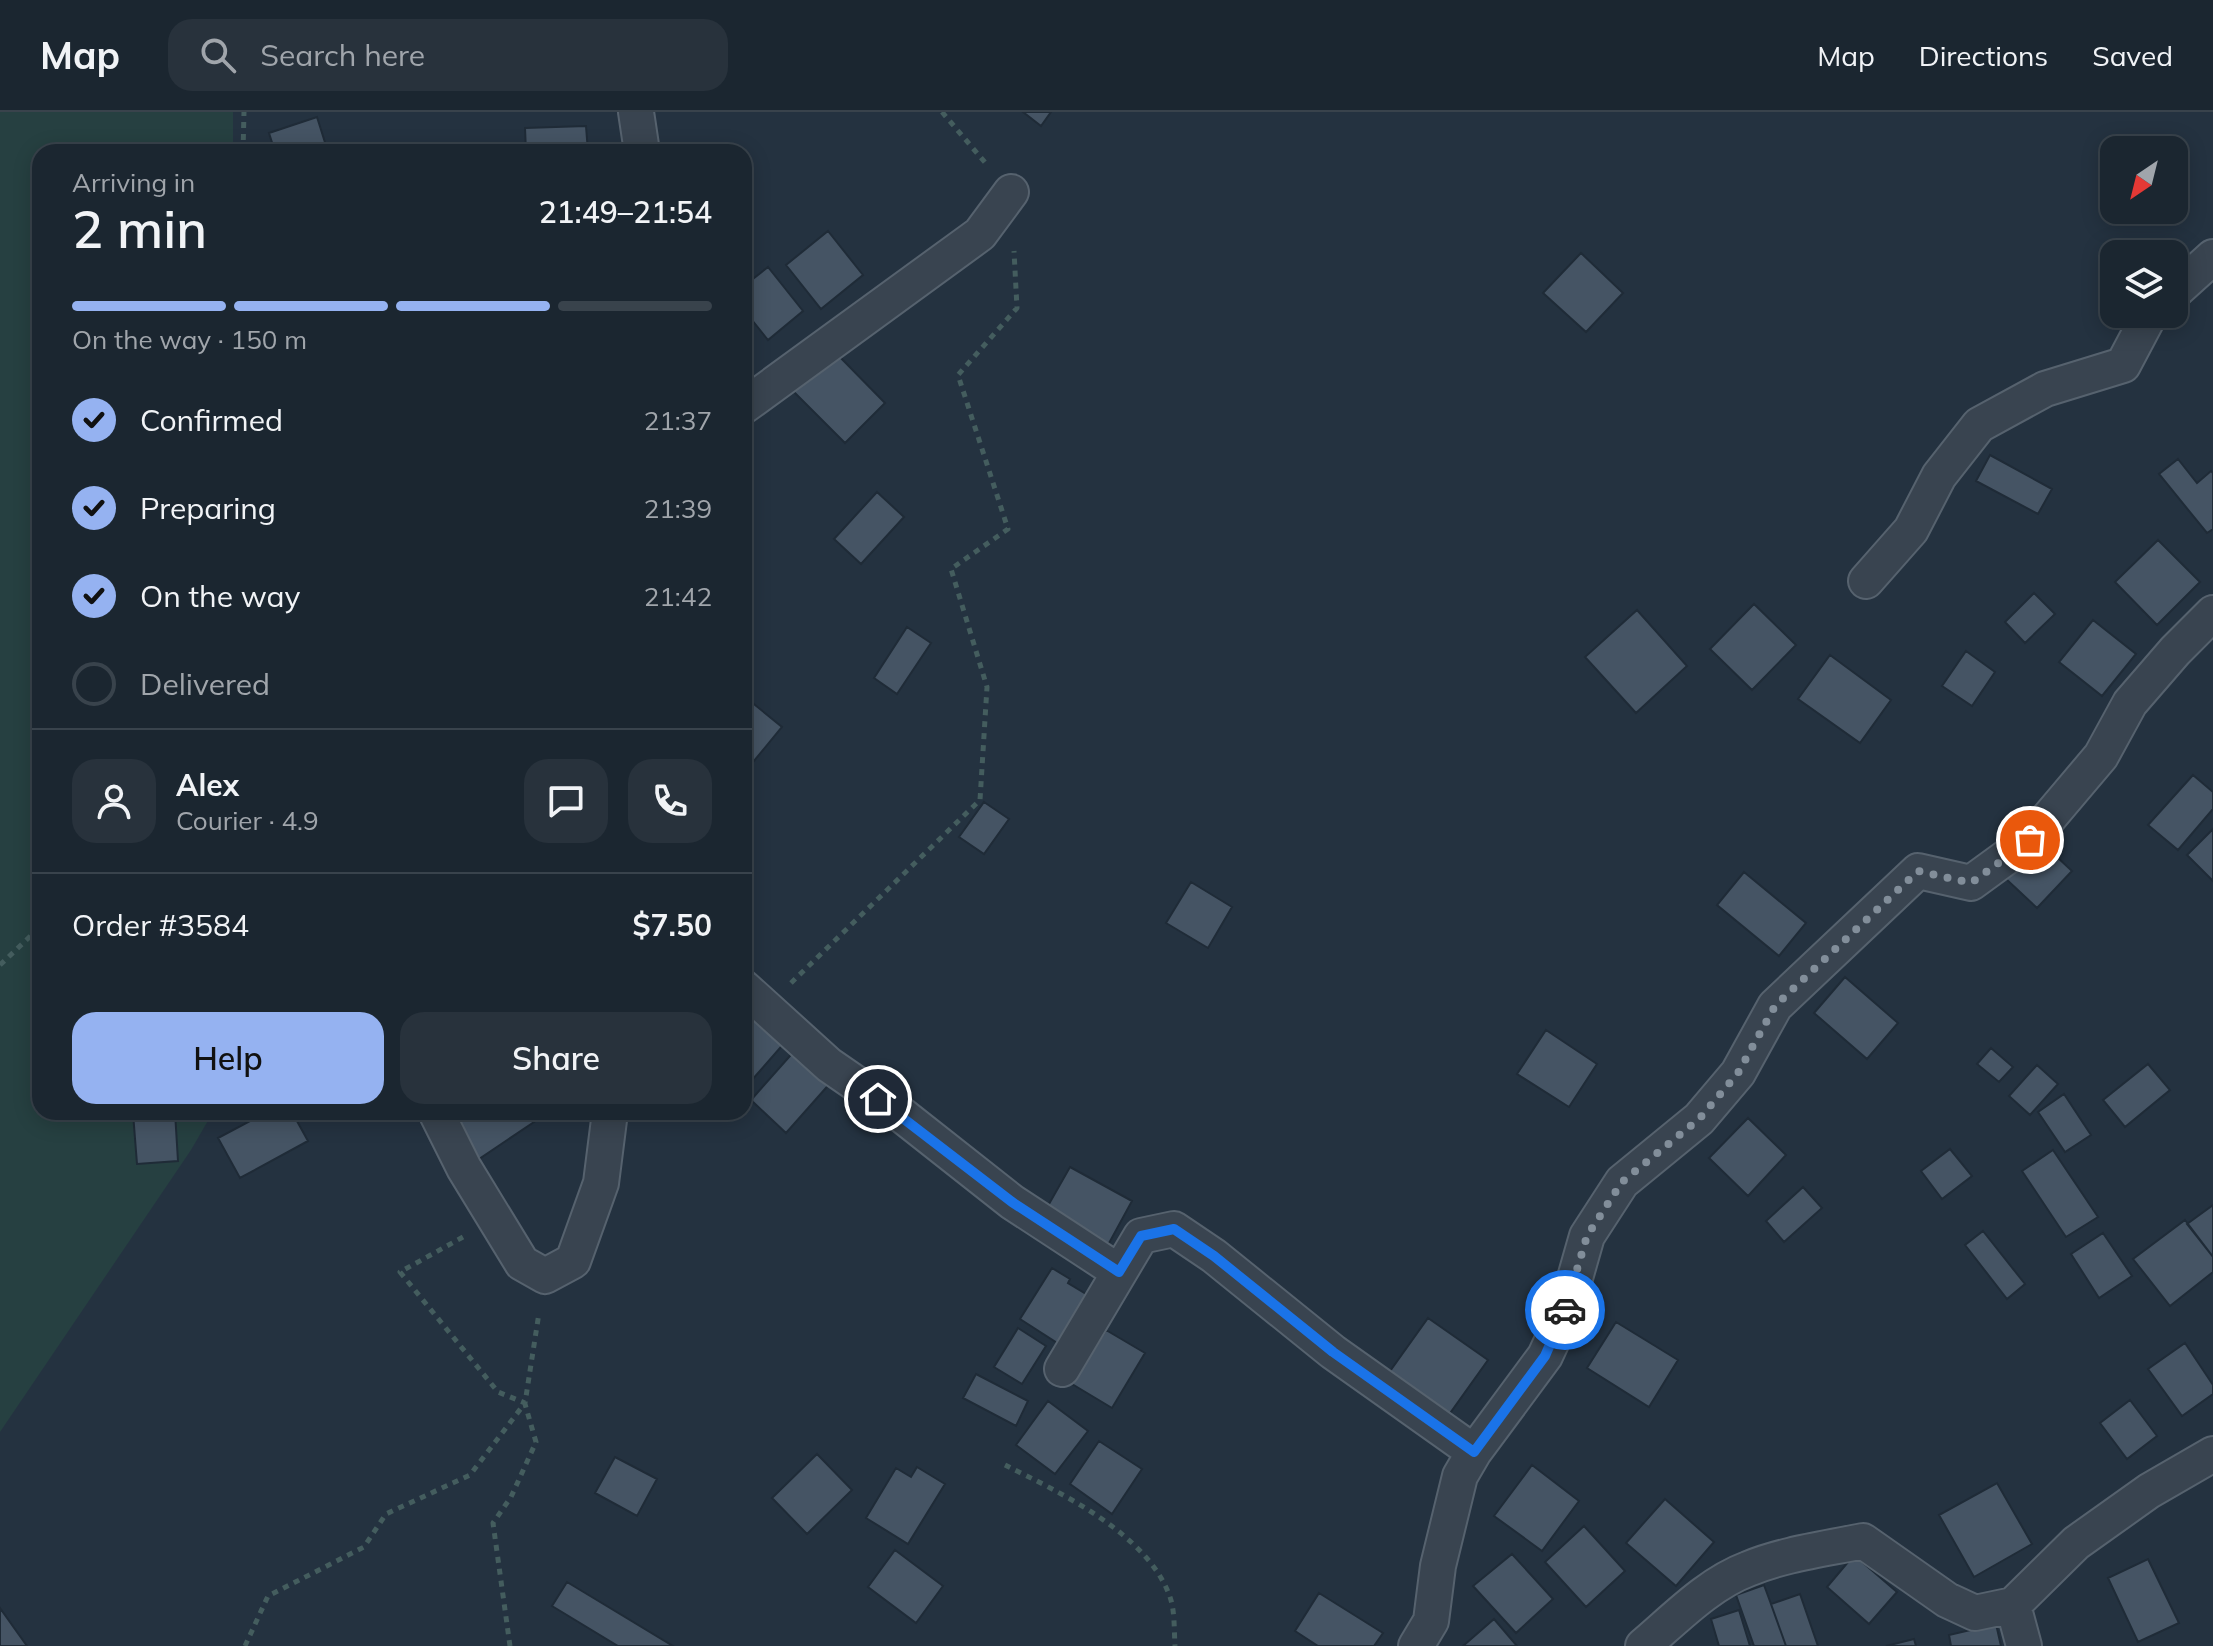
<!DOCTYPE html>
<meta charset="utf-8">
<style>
body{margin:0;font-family:Mulish,sans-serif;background:#28323c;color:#f1f3f6;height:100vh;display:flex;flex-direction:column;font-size:30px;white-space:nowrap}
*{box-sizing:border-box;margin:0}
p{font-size:26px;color:#a0a5ab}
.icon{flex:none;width:44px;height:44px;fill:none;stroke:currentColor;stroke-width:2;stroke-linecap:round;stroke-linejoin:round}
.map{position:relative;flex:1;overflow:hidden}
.drawer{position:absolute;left:32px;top:32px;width:720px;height:976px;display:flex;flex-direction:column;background:#1b2630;border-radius:24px;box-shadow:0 4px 20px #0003,0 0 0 2px #39434c}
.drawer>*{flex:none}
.needle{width:52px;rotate:215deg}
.controls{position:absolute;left:2100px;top:24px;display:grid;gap:16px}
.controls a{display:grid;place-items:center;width:88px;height:88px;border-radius:16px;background:#1b2630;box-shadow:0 4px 20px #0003,0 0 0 2px #39434c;font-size:40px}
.pin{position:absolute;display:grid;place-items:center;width:68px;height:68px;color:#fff;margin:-34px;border:4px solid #fff;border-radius:50%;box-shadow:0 2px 8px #0007}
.courier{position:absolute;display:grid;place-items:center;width:80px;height:80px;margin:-40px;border:6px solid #1a73e8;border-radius:50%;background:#fff;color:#222;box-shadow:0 2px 10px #0007}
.head em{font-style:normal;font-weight:600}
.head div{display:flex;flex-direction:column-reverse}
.head{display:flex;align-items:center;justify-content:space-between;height:136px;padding:0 40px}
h1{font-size:52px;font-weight:600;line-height:60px}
.bar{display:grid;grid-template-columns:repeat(4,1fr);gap:12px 8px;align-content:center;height:96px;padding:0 40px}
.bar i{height:10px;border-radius:6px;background:#39434c}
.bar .on{background:#95b2f1}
.bar p{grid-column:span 4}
.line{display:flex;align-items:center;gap:20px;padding:0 40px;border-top:2px solid #39434c}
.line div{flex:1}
.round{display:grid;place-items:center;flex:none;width:84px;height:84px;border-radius:24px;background:#28323c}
ol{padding:0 40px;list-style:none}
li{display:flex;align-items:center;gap:24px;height:88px}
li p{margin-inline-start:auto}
li .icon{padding:8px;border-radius:50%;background:#95b2f1;color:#111;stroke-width:4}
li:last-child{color:#a0a5ab}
li i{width:44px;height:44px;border:4px solid #39434c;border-radius:50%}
.primary-button{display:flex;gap:16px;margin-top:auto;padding:16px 40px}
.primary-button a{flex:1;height:92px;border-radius:24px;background:#95b2f1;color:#111;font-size:32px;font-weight:600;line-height:92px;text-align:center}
.primary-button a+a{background:#28323c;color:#f1f3f6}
header{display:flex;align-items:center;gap:48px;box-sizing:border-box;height:112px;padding:0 40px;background:#1b2630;border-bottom:2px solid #39434c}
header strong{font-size:38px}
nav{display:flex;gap:44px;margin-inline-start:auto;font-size:28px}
.search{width:560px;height:72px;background:#28323c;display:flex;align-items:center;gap:20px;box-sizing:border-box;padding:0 28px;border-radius:24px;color:#a0a5ab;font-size:30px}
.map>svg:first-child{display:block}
.green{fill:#264041}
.building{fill:#455464;stroke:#1f2b37;stroke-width:2}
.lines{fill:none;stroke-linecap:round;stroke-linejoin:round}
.minor-casing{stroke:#56626e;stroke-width:38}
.path{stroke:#445d5e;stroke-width:5;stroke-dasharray:6 6;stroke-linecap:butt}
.minor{stroke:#394450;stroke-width:34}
.done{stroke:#828e9a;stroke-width:8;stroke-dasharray:0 14.4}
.route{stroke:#1a73e8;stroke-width:10}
</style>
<header>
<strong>Map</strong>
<div class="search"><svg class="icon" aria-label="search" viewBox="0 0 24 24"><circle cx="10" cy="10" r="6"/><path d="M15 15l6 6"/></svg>Search here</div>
<nav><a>Map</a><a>Directions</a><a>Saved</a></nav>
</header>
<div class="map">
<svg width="2213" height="1534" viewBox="0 0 2213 1534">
<rect width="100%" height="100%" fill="#243240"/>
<!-- green -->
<path class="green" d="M0,0H233V40H40V1000H213L191,1038L0,1320Z"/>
<!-- building -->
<path class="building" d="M1023,0H1051L1041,14Z
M317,5L328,40H275L269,21Z
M586,14L588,40H526L525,16Z
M828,119L863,163L821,197L786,153Z
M1581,141L1623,181L1586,220L1543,181Z
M768,155L803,199L768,228L744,198V174Z
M833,238L885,291L845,331L792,278Z
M1990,343L2052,377L2038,402L1976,369Z
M2178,347L2197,371L2211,359L2213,361V417L2207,421L2159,362Z
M877,380L904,405L861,452L834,427Z
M2158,428L2200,470L2157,513L2115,470Z
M2034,481L2055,502L2025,531L2005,510Z
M1754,492L1796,533L1752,578L1710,537Z
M1637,498L1687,554L1636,601L1585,545Z
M2093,508L2136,542L2102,584L2059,550Z
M907,515L931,531L897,582L874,566Z
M1966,539L1995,560L1972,594L1942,574Z
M1830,543L1891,588L1860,631L1798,587Z
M744,584L782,615L744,661Z
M2193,663L2213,680V697L2178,738L2148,713Z
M984,690L1009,707L984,742L959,725Z
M2213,717V769L2187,743Z
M2040,729L2072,759L2037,796L2005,766Z
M1744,760L1806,811L1779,844L1717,793Z
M1191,770L1232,795L1208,836L1166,811Z
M1845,865L1898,911L1867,947L1814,901Z
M754,899L787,928L744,977V910Z
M1546,918L1597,952L1569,995L1517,962Z
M797,936L833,968L786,1021L751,988Z
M1991,936L2013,955L1999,970L1977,952Z
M2148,952L2170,978L2125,1015L2103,988Z
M2037,953L2058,972L2030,1003L2009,984Z
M2064,982L2091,1023L2065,1040L2038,1000Z
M175,1000L178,1049L137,1052L133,1001Z
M267,1000H292L308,1029L240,1066L218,1026Z
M473,1000H527L534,1010L479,1047L455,1012Z
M1748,1006L1786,1043L1748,1084L1709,1046Z
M1950,1037L1972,1064L1942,1087L1921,1059Z
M2053,1038L2098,1105L2066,1125L2022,1059Z
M1070,1055L1132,1089L1108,1133L1045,1099Z
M1803,1075L1822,1096L1784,1130L1766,1109Z
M2213,1093V1145L2187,1112Z
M2185,1108L2213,1145V1160L2170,1194L2133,1147Z
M1983,1119L2025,1172L2007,1187L1965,1133Z
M2103,1121L2132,1164L2099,1186L2071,1142Z
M1052,1156L1070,1167L1068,1171L1091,1185L1062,1234L1020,1207Z
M1428,1206L1488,1248L1448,1304L1388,1262Z
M1616,1210L1678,1248L1649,1295L1587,1256Z
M1018,1216L1046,1234L1022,1272L994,1255Z
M1106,1218L1145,1241L1112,1296L1072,1272Z
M2185,1231L2213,1273V1282L2182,1304L2148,1257Z
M976,1262L1028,1289L1016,1314L963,1286Z
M2130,1288L2157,1324L2127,1347L2100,1311Z
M1048,1289L1088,1319L1055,1362L1016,1333Z
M1099,1329L1142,1357L1112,1402L1070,1372Z
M817,1342L852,1378L807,1422L772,1386Z
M615,1345L657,1367L637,1404L595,1381Z
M1532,1353L1579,1389L1542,1439L1494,1404Z
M917,1355L945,1372L908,1432L866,1406L896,1356L911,1365Z
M1997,1371L2032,1432L1974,1465L1939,1403Z
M1665,1387L1714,1430L1676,1474L1626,1431Z
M1584,1414L1625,1459L1586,1495L1545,1450Z
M895,1438L943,1474L916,1511L868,1475Z
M1512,1442L1553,1487L1516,1521L1473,1474Z
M1854,1443L1897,1480L1869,1512L1827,1475Z
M2148,1447L2179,1511L2138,1530L2108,1466Z
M567,1470L673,1534H618L552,1494Z
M1764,1473L1771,1492L1786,1534H1754L1736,1483Z
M1319,1481L1383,1521L1374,1534H1318L1295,1519Z
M1800,1482L1818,1534H1786L1771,1492Z
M0,1496L27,1534H0Z
M1739,1498L1750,1534H1719L1711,1507Z
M1494,1507L1517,1534H1463Z
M1996,1512L2001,1534H1951L1949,1523Z
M1914,1527L1916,1534H1886Z"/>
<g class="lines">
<defs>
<path id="minor" d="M636,0L642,40
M2174,180L2213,145
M744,294L980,122L1011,80
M1866,469L1911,418L1939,364L1979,313L2045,277L2123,253L2150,202
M744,876L829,953L903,1004L1012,1090L1119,1160
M436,1000L464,1056L522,1151L545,1164L573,1149L601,1071L610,1000
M1062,1257L1141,1124L1174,1117L1214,1144L1333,1240L1474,1340
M2013,1493L2024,1534
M1416,1534L1431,1509L1438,1454L1460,1364L1474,1340L1545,1244L1565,1201L1587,1124L1622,1070L1699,1007L1738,961L1775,894L1918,759L1971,771L2030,728L2101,644L2130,591L2175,539L2213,501
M1643,1534C1675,1507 1708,1472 1748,1457C1784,1442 1825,1437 1863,1429L1947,1488L1975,1501L2013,1493L2076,1431L2149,1379L2213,1342"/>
</defs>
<!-- minor casing -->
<use href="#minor" class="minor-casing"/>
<!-- path -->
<path class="path" d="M942,0L988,54
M243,40L244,0
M0,853L40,815
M791,871L980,688L987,575L951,457L1008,417L958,263L1017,196L1014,139
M463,1125L400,1160L498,1280L525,1291L539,1201
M1005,1353C1061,1381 1148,1422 1170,1485C1175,1499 1174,1519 1175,1534
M245,1534L268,1484L364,1435L386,1402L470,1363L525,1291
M510,1534L493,1411L511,1385L536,1330L525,1292"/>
<!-- minor -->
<use href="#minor" class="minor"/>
</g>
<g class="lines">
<!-- done -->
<path class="done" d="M1565,1198L1587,1124L1622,1070L1699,1007L1738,961L1775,894L1918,759L1971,771L2030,728"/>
<!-- route -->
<path class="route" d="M878,987L1012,1090L1119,1160L1141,1124L1174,1117L1214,1144L1333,1240L1474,1340L1545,1244L1565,1198"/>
</g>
</svg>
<div class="controls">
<a><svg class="needle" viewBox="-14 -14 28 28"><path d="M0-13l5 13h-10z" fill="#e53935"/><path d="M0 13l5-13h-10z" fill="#a0a5ab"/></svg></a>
<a><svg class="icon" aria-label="layers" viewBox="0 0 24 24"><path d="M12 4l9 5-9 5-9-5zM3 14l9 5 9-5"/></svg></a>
</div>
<div class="pin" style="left:2030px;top:728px;background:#ea580c"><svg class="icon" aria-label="bag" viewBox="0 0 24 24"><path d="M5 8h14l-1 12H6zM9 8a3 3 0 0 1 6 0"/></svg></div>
<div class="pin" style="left:878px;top:987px;background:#1f2937"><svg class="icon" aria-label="home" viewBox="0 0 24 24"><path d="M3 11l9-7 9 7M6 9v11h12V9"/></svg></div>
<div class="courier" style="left:1565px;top:1198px"><svg class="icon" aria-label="car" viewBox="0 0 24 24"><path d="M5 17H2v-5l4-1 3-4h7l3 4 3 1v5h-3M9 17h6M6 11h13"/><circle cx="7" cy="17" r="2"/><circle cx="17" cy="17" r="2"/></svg></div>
<section class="drawer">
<div class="head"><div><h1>2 min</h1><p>Arriving in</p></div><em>21:49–21:54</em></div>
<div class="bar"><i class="on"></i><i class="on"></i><i class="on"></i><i></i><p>On the way · 150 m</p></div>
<ol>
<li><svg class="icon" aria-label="check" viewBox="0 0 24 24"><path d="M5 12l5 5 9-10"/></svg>Confirmed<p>21:37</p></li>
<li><svg class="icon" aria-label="check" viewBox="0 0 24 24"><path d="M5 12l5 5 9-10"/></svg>Preparing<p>21:39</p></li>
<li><svg class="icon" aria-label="check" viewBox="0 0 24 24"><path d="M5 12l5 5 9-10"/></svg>On the way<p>21:42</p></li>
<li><i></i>Delivered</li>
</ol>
<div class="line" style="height:144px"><a class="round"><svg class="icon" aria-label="person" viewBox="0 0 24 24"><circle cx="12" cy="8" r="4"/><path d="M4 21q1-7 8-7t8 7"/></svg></a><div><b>Alex</b><p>Courier · 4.9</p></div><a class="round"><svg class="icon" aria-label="chat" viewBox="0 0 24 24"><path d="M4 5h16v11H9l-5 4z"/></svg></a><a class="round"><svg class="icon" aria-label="phone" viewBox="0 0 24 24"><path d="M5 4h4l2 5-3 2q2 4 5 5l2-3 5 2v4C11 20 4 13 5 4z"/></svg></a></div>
<div class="line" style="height:104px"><div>Order #3584</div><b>$7.50</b></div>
<div class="primary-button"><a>Help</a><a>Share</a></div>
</section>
</div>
